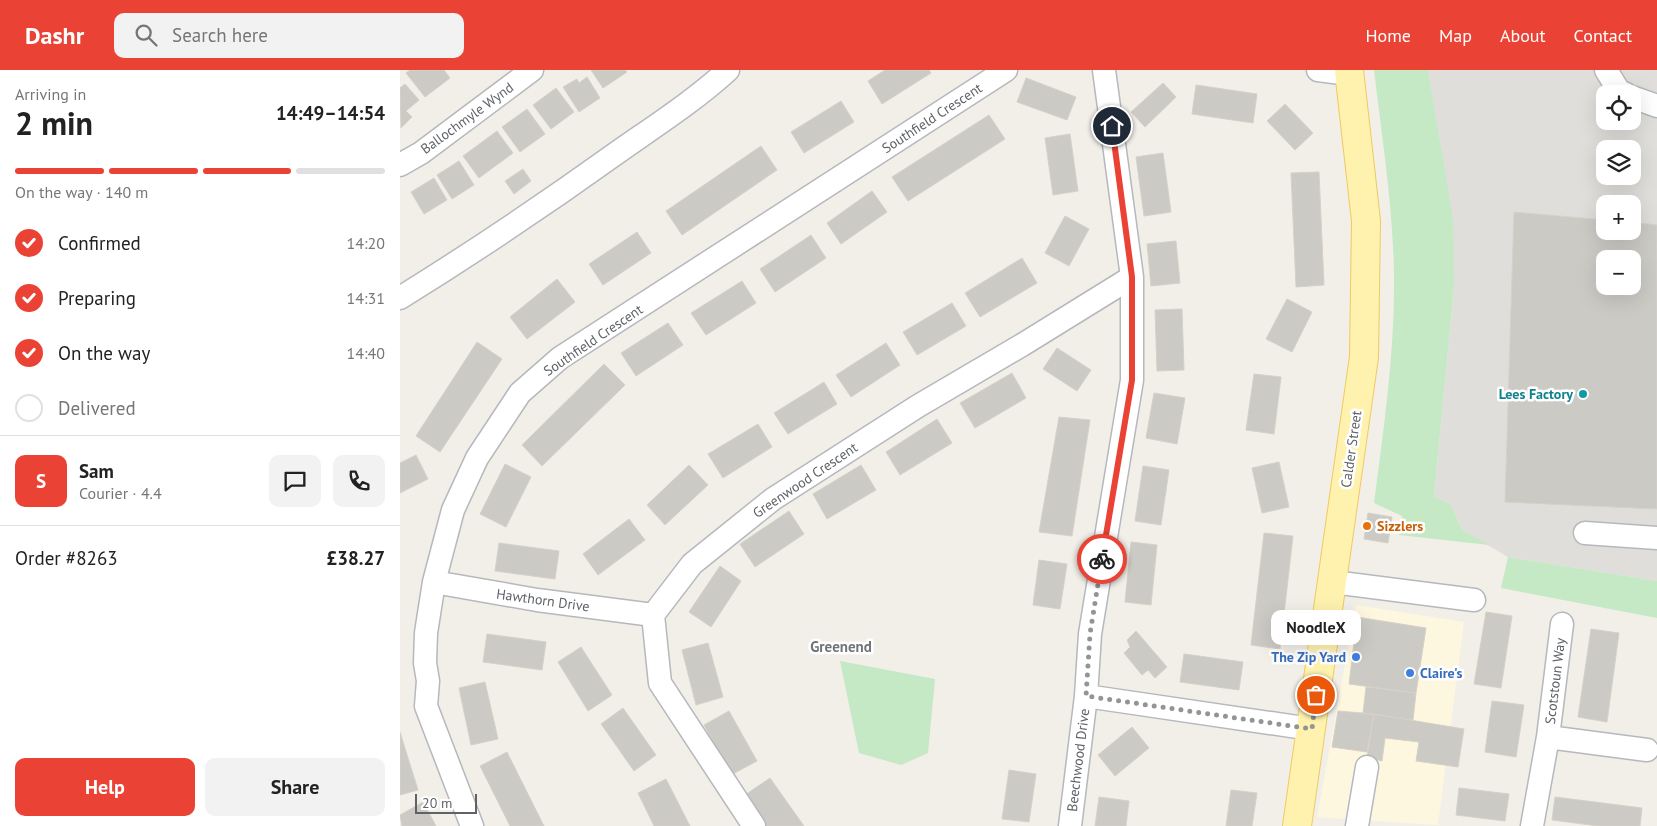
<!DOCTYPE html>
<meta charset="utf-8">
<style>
body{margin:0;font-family:"PT Sans",sans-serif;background:#f2f2f2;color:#222;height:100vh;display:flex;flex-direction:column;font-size:19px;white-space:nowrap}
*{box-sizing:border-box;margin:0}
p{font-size:16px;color:#767676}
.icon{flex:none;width:28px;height:28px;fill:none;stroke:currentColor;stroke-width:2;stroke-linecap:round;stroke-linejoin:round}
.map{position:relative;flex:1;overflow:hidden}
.sheet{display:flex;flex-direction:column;background:#fff;width:400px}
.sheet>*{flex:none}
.tools{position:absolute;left:1196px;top:15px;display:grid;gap:10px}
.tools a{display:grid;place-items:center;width:45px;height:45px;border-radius:10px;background:#fff;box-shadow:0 5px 20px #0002;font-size:25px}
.scale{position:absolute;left:15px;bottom:12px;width:62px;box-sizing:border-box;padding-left:5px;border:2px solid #5f6368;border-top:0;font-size:14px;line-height:18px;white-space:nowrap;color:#5f6368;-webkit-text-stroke:4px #fff;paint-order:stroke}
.pin{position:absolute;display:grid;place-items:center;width:42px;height:42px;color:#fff;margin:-21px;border:2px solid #fff;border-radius:50%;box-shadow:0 1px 5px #0007}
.courier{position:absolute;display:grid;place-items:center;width:50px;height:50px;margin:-25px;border:4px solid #ea4335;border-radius:50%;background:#fff;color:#222;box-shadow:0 1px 6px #0007}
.bubble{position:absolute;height:35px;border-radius:10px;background:#fff;box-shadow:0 5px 20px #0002;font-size:16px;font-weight:700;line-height:35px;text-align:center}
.overview em{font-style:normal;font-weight:700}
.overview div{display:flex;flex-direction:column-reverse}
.overview{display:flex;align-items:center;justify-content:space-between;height:85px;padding:0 15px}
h1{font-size:32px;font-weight:700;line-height:38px}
.bar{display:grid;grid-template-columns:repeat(4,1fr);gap:8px 5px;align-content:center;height:60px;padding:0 15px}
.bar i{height:6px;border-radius:4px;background:#e0e0e0}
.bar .active{background:#ea4335}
.bar p{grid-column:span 4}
.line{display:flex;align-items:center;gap:12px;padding:0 15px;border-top:1px solid #e0e0e0}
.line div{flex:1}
.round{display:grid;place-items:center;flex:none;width:52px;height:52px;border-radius:10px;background:#f2f2f2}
ol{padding:0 15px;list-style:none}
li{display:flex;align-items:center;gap:15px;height:55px}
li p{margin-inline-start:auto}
li .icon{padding:5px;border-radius:50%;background:#ea4335;color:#fff;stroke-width:4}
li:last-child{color:#767676}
li i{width:28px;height:28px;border:2px solid #e0e0e0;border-radius:50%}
.cta{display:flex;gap:10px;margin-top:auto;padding:10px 15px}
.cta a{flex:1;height:58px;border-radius:10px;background:#ea4335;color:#fff;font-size:20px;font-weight:700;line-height:58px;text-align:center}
.cta a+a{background:#f2f2f2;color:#222}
header{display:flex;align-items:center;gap:30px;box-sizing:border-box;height:70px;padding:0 25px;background:#ea4335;color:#fff}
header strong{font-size:24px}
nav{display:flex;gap:28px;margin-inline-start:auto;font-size:18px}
.search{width:350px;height:45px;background:#f2f2f2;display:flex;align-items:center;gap:12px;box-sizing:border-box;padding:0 18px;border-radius:10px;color:#767676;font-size:19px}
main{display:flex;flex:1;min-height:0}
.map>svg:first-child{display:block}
.commercial{fill:#fef7e0}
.industrial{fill:#e0deda;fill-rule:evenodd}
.green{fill:#c5e8c5}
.building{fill:#cccac5;stroke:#d6d1c6;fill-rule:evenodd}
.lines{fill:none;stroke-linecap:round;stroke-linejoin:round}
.minor-casing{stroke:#b5b8bc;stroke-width:25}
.major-casing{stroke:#f2c960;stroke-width:30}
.minor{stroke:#fff;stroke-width:22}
.major{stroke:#fff2af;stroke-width:28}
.done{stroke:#929495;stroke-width:5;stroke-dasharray:0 9}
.route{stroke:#ea4335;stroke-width:6}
.culture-dot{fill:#0f9aa8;stroke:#fff;stroke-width:2}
.food-dot{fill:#e8710a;stroke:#fff;stroke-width:2}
.shop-dot{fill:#3f7fe0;stroke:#fff;stroke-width:2}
.labels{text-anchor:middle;stroke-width:5;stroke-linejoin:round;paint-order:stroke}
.street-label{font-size:14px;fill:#5f6368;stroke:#fff}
.culture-label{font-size:14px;font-weight:bold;fill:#0d838f;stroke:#fff;text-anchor:end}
.food-label{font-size:14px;font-weight:bold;fill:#c56008;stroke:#fff;text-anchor:start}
.shop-label{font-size:14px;font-weight:bold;fill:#366cbe;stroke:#fff;text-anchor:end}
.neighbourhood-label{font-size:15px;font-weight:bold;fill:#70757a;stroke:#fff}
</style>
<header>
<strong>Dashr</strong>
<div class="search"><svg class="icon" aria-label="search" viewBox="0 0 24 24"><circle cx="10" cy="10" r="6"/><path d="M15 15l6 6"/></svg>Search here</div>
<nav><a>Home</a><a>Map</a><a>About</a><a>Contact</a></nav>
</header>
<main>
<section class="sheet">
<div class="overview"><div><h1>2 min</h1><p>Arriving in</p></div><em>14:49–14:54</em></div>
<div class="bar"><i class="active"></i><i class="active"></i><i class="active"></i><i></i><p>On the way · 140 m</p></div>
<ol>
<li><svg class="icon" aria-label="check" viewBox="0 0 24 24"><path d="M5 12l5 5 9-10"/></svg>Confirmed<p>14:20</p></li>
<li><svg class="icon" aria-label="check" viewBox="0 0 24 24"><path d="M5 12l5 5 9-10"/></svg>Preparing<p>14:31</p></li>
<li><svg class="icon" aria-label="check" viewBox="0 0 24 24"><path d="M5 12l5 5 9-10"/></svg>On the way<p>14:40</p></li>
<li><i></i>Delivered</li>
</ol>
<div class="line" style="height:90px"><b class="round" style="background:#ea4335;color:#fff">S</b><div><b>Sam</b><p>Courier · 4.4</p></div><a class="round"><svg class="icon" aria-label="chat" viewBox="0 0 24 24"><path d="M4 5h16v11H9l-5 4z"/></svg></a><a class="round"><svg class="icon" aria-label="phone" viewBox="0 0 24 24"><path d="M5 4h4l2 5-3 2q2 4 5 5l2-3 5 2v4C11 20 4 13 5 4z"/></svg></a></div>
<div class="line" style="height:65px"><div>Order #8263</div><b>£38.27</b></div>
<div class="cta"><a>Help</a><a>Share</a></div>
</section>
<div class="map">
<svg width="1257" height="756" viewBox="0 0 1257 756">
<rect width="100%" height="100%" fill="#f1efe8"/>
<!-- commercial -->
<path class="commercial" d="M956,535L1064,552L1038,755L917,747Z"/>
<!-- industrial -->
<path class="industrial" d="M1028,0H1257V511L1108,487L1062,460L1051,435L1034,426L1054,217L1040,72ZM1205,24H1232V51H1205ZM1205,79H1232V106H1205ZM1205,134H1232V161H1205ZM1205,189H1232V216H1205Z"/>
<!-- green -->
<path class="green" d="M974,0H1028L1053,148L1054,217L1034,426L1051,435L1062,460L1089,475L999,465L1002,446L974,433C984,357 995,281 994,205C993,136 982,68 974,0Z
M1108,487L1257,511V548L1101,518Z
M440,591L535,609L528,683L501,695L459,683Z"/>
<!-- building -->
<path class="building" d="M10,0H44L50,8L25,27L6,3Z
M191,0H225L227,2L203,18Z
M485,0H529L531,3L482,34L468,11Z
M187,7L200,28L179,42L163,17L177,9L179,13Z
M626,8L676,27L667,50L617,32Z
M763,13L776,27L745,57L731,42Z
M5,14L19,30L6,41L12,47L1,58L0,18Z
M796,15L857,24L853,53L792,44Z
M156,18L174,42L151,59L133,35Z
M441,31L454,52L404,83L391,62Z
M885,34L913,63L895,80L867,51Z
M127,39L145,64L120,82L102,57Z
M589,45L605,69L508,131L492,107Z
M97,61L113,83L79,108L63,86Z
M670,64L678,121L653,125L645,68Z
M361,76L377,100L282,165L266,141Z
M763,83L771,142L744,146L736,87Z
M59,91L74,115L52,129L37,105Z
M123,99L131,111L114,124L105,111Z
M919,102L924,215L896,217L891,103Z
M34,108L47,130L24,144L11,122Z
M472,121L487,142L441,174L427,153Z
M1114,142L1205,150V161H1232V152L1257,155V439L1105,432ZM1205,189H1232V216H1205Z
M665,146L689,159L669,196L645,183Z
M237,162L251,183L203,215L189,194Z
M411,165L426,188L375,222L360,199Z
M776,171L780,213L751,216L747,174Z
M622,188L637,213L580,247L565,223Z
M157,209L175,232L127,269L110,247Z
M342,211L356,233L306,265L291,243Z
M887,229L912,242L892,282L866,269Z
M552,233L566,256L517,285L503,262Z
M782,239L784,300L757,301L755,240Z
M268,253L283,275L236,306L221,283Z
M77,272L102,289L40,382L16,366Z
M486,273L500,295L451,327L436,305Z
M657,278L691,300L677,321L643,299Z
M204,294L225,315L142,396L122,375Z
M612,303L626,328L575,358L560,333Z
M854,304L881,307L874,364L846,360Z
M424,312L437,334L388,364L374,343Z
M754,323L785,328L777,374L746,368Z
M659,347L690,350L672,466L639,462Z
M537,349L552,373L500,405L486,382Z
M358,354L372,377L323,408L308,384Z
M16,385L28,409L0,423V393Z
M879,392L889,437L862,443L852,398Z
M105,394L131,407L106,457L80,444Z
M289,395L308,415L265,455L247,435Z
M461,395L476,420L427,449L413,424Z
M743,396L769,400L761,455L735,451Z
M389,441L404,464L355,497L340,474Z
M968,443L992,447L988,473L964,469Z
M229,449L245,470L198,505L183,484Z
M864,463L893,466L880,579L851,575Z
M731,472L757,475L751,535L725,532Z
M99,473L159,481L155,509L95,501Z
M639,490L667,494L660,539L633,535Z
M320,496L341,511L311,557L289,542Z
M1086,542L1112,546L1101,618L1074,614Z
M957,547L1026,558L1016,623L949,614Z
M1191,559L1219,563L1207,652L1178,647Z
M736,561L767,597L755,608L748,600L742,605L724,583L730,577L727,570Z
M87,564L146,572L142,600L83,592Z
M308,573L323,627L296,635L282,580Z
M181,577L212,625L188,641L158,592Z
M784,584L843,592L839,620L780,612Z
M85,612L98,669L71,675L59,618Z
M966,617L1016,623L1013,650L963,643Z
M1092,631L1124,635L1116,687L1085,682Z
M223,638L256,685L234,701L201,654Z
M329,641L357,691L331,705L304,655Z
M938,641L974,644L967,682L932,677Z
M974,644L1064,659L1058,697L1016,691L1019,672L985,668L982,691L967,687Z
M732,657L749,678L715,706L698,685Z
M0,662L18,720L0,725Z
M107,682L144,756H110L80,696Z
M609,700L636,704L629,752L602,749Z
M370,708L404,756H367L345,725Z
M266,709L290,756H254L238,723Z
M1059,718L1109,724L1105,751L1056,745Z
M831,720L857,723L852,756H826Z
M699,727L729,731L726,756H695Z
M1155,727L1242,738L1240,756H1198L1152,750Z
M23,732L36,756H2L0,745Z"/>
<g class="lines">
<defs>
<path id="minor" d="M918,0L949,4
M1206,0L1219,21L1226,24
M1232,27L1257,36
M0,95L21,83L132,0
M0,228C74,182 147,133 218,82C255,56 294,31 328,0
M1185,463L1257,468
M34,512L137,530L253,545
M933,512L1074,530
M686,626L911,659
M1148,667L1162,554
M72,756L26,636L28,611L25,593L26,563L34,512L53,440L77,388L120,323L160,288L606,0
M354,756L260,613L253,545L292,494L373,429L518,336L622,275L732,207
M670,756L686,626L690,564L732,310V207L704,0
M957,756L967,697
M1132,756L1148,667L1247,680"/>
<path id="major" d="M897,756L964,287L966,151L949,0"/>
</defs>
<!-- minor casing -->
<use href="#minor" class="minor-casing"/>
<!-- major casing -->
<use href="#major" class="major-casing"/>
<!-- minor -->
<use href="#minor" class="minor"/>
<!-- major -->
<use href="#major" class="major"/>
</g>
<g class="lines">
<!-- done -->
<path class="done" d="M702,489L690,564L686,626L912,659L916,625"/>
<!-- route -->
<path class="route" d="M702,489L732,310V207L712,56"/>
</g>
<!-- markers -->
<circle class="culture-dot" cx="1183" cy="324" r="5"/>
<circle class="food-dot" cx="967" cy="456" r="5"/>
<g class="shop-dot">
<circle cx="956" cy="587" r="5"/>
<circle cx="1010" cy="603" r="5"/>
</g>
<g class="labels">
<!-- street labels -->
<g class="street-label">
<text transform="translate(67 48) rotate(-36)" y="5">Ballochmyle Wynd</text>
<text transform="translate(532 48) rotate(-33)" y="5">Southfield Crescent</text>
<text transform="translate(193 270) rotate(-34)" y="5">Southfield Crescent</text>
<text transform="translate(951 379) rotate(-82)" y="5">Calder Street</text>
<text transform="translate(405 410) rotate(-34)" y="5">Greenwood Crescent</text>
<text transform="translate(143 530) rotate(8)" y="5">Hawthorn Drive</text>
<text transform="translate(1155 611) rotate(-83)" y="5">Scotstoun Way</text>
<text transform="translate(678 690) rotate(-83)" y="5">Beechwood Drive</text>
</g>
<!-- culture labels -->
<g class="culture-label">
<text x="1173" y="329">Lees Factory</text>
</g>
<!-- food labels -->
<g class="food-label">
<text x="977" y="461">Sizzlers</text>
</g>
<!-- shop labels -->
<g class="shop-label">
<text x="946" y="592">The Zip Yard</text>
<text x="1020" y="608" text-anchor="start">Claire's</text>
</g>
<!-- neighbourhood labels -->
<g class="neighbourhood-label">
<text x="441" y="582">Greenend</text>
</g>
</g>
</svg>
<div class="tools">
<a><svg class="icon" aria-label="locate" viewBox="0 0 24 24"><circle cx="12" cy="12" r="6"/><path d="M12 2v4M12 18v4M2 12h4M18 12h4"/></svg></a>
<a><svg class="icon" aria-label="layers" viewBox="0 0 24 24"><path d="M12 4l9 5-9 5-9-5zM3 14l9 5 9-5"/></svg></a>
<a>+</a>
<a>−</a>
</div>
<div class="scale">20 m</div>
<div class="pin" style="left:916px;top:625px;background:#ea580c"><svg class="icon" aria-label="bag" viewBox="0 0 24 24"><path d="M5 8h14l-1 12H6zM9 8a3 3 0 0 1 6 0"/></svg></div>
<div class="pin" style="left:712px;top:56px;background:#1f2937"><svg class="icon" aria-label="home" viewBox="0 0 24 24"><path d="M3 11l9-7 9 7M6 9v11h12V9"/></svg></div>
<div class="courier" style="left:702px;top:489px"><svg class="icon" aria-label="bike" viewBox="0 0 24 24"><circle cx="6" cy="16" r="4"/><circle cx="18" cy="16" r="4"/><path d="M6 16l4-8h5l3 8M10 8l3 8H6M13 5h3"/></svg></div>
<div class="bubble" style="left:871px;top:540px;width:90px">NoodleX</div>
</div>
</main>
